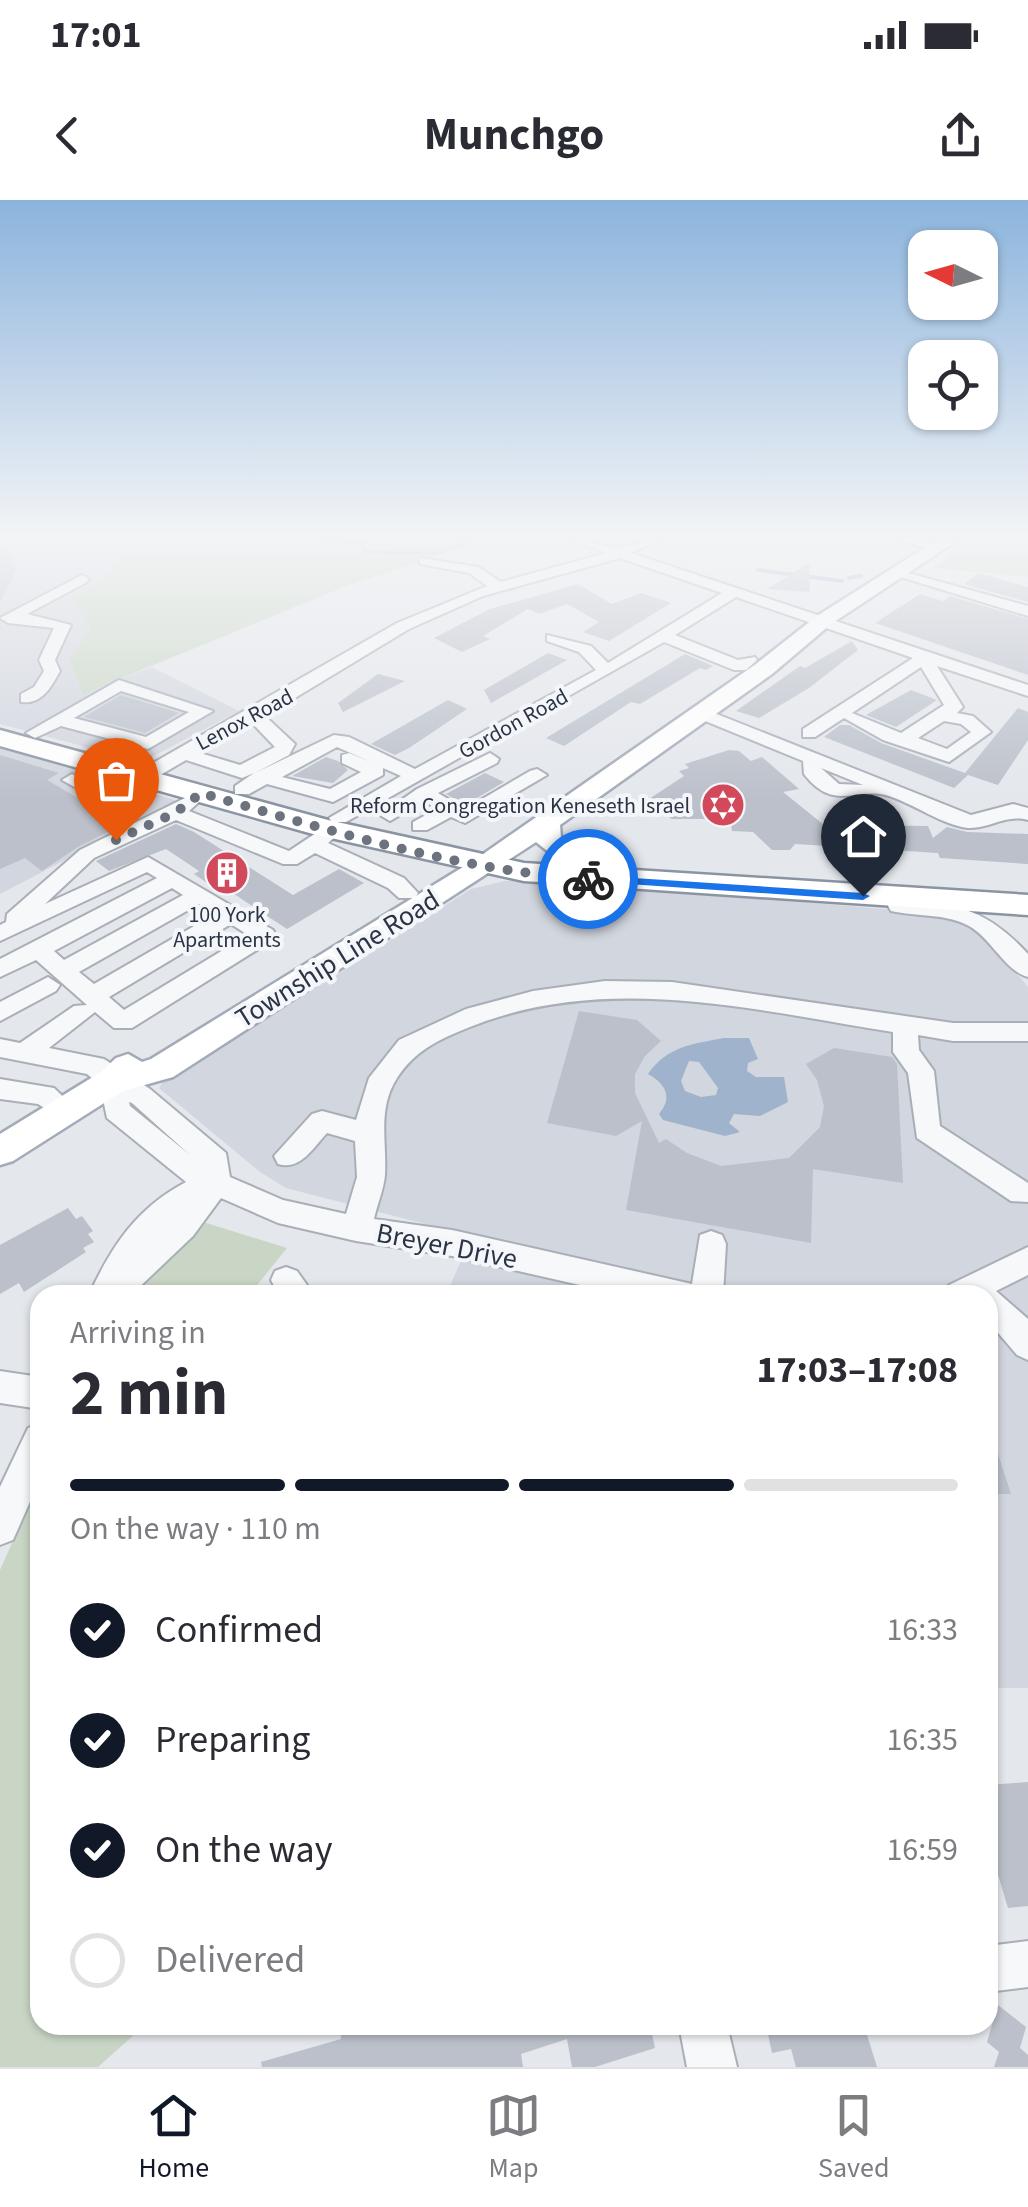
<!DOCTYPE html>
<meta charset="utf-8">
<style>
body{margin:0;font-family:"Source Sans 3",sans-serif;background:#f2f2f3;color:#2b2b33;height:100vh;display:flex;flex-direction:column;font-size:38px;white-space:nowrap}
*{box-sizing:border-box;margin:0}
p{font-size:32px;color:#7c7c81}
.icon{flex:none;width:55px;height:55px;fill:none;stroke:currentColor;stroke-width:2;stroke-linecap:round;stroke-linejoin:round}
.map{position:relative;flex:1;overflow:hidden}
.drawer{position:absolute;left:30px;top:1085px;width:968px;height:750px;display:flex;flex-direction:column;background:#fff;border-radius:30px;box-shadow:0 2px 8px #0004}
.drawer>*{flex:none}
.needle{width:65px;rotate:275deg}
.buttons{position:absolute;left:908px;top:30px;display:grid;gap:20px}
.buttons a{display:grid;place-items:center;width:90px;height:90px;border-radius:20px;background:#fff;box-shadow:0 2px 8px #0004;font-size:50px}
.pin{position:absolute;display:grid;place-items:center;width:85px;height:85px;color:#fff;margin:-102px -42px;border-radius:50% 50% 50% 0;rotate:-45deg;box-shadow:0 0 10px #0007}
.pin .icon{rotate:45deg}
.courier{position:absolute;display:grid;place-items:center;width:100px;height:100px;margin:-50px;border:8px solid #1a73e8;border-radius:50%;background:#fff;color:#222;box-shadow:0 2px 12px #0007}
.summary em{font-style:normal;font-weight:700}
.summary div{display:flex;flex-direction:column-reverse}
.summary{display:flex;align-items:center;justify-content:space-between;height:170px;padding:0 40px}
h1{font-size:65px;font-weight:700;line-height:75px}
.bar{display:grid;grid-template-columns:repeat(4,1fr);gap:15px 10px;align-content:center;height:120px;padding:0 40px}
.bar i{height:12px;border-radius:8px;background:#e1e1e2}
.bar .selected{background:#111827}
.bar p{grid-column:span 4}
ol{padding:0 40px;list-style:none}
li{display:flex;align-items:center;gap:30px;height:110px}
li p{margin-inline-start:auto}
li .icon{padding:10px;border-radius:50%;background:#111827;color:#fff;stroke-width:4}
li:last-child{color:#7c7c81}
li i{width:55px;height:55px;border:5px solid #e1e1e2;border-radius:50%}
.status{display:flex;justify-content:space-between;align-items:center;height:70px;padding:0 50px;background:#fff;direction:ltr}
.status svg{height:28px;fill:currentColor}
header{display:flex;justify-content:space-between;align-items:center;height:130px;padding:0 40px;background:#fff;font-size:45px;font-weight:700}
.menu{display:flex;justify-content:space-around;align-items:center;height:140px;border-top:2px solid #e1e1e2;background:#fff;font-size:28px;color:#7c7c81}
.menu a{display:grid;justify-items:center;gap:5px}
.menu .selected{color:#111827}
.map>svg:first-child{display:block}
.built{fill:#d2d6de}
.green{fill:#c9d6c5}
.water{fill:#9fb4cc;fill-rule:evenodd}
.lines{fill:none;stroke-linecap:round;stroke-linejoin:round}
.stream{stroke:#9fb4cc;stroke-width:4}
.building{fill:#bbc0ca}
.minor-casing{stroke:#a9aeb7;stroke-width:4}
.major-casing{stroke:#a3abb8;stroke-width:5}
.highway-casing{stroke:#8b94a3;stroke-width:5}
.minor{fill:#f7f8fa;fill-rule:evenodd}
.major{fill:#fff;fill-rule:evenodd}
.highway{fill:#fff;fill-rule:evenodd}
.route{fill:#1a73e8}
.done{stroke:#6c737f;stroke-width:10;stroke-dasharray:0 18}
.labels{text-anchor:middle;stroke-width:8;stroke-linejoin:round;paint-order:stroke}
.far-street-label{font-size:22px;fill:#2b3445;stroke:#f4f6f9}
.far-poi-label{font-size:22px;fill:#2b3445;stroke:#f4f6f9;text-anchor:end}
.street-label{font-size:28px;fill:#2b3445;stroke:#f4f6f9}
</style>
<div class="status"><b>17:01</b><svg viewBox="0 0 49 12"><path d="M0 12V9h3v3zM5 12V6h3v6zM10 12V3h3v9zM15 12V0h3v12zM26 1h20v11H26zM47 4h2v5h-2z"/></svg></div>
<header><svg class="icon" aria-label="back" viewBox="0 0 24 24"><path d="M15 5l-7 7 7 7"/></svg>Munchgo<svg class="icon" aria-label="share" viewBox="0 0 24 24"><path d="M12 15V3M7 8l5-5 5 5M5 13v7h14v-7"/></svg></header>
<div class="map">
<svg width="1028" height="1867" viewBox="0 0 1028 1867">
<rect width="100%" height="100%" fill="#e4e7ec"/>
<!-- built -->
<path class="built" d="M0,338H109L121,352L92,429L83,493L152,467L239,511L142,562L0,524Z
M0,548L178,601L0,694Z
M505,681H551L955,715L973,722L1028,787V1488H988V1095H446L472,1036L286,988L260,972L159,888L170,871L327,781L471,689Z"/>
<!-- green -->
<path class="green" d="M109,338H491L341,388L83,494L70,458L92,429L70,396C94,385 114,379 121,352Z
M1028,351V377L933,368L954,353Z
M203,1022L287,1048L254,1089L256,1095H133Z
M40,1281V1825H145L98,1867H0V1370Z"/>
<!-- water -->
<path class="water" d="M724,838H749L758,859L748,863L747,871L756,877H784L788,902L760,916L734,914L729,923L740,932L725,936L663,920L659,914C674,896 664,883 648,874C667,846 693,844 724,838ZM689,861L699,862L718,888L716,895L701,897L685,891L681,881Z"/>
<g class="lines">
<!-- stream -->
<path class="stream" d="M326,338L362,343L365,352L434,353L466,345
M758,370L842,381
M849,378L861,376"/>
</g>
<!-- building -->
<path class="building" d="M0,348L13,358L17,369L0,402Z
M809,363L810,392L767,389Z
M978,373L1028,387V402L964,384Z
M578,384L612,404L641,393L671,403L609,441L583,432L599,422L567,404L539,414L528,409L483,436L490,439L462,452L434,438L490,409Z
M920,394L943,401L950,396L1028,419V475L875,423Z
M852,441L858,450L809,488L759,518L736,511L800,466L805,468Z
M548,453L567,460L491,503L484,490Z
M685,454L713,466L706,470L700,468L640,504L631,502L564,546L546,538Z
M378,474L405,481L343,512L338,503Z
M911,490L937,500L896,527L866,515Z
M121,495L179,513L145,533L84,517Z
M448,500L467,509L409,548L395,555L371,544Z
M1018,508L1028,512V540L998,585L968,575L954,588L824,537L840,525H849L881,543L965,573Z
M729,550L739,551L751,561L762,557L799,589L783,592L824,625L928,626L933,638L947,627L967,632L1028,634V664L940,658L938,653L795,644L790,650H772L753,632L732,631L730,619H672L653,607L649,599L684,576L679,571L689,568L685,564Z
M0,555L59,573L47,580L90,605L103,604L130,621L78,647L42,671L25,658L0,669Z
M326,557L338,561L348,570L333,583L292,576Z
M485,573L504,582L465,605L446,594Z
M176,624L194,632L293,695L339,669L364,683L287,729L225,688L219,691L194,674L199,671L166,649L109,671L96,661Z
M579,811L637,820L661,841L645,856L635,874V893L659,943L666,939L687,953L721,966L789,958L820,927L824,906L817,880L806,864L834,848L892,857L897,864L903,983L813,969L811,1043L626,1010L642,921L616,936L547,923Z
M68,1008L76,1019L82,1016L93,1031L88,1034L94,1042L83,1048L86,1052L24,1092L19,1083L0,1094V1045Z
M991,1232L1011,1294H988V1233Z
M1028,1582V1706L1008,1708L996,1668L988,1669V1585Z
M998,1805L1026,1827L1020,1848L1028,1855V1867H994L999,1852L987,1842Z
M340,1825H650L655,1848L595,1867H572L567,1839L521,1854L523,1867H262L261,1862L341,1839Z
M766,1825H864L877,1867H796L791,1849L772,1853Z"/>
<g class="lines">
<defs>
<path id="minor" d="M567,338C585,338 598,346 615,347C628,348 646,338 663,338L631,353L1028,485V496L937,466L963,507L957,513L973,516L991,532L949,562L883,540L844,518L815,537H803V529L913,458L736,397L675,435L738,460L755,457L757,460L746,470H734L664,442L346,622H332L329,618L401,576L383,568V575L333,602L267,584L249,594H235V586L254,573L242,578L186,560L126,595L100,601L62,580L72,574L103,589L113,586L397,423L487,386L469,373L420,364V358L478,367L501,382L606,353ZM620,358L722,393L608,463L591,446L547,435V441L579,452L596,470L415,569L349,537L334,535L255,573L289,555L295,544L265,516L409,429L483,396ZM921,467L944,505L901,533L852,513ZM944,521L961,524L971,532L947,549L918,538ZM252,523L275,547L240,565L200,553ZM337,547L371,562L349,553L342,555V563L361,572L330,589L282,577Z
M894,338H916L944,348L937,352Z
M894,369L1028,406V416L894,375Z
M82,375L89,379L87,382L27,414L71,425L55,460L60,471C51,487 42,505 21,502V494L34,487L44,471L39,460L54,428L8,423L0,418Z
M119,480L213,511L148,549L61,526L35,538L26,533ZM121,491L189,512L146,537L74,518Z
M699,507L971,615L1013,604L1028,608V620C1005,614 990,629 968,628C942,625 914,604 889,596C857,586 834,613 804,574L803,561L693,516V508ZM821,568L863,585L839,584Z
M490,553L499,559L497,563L438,593L465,609L530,571L537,569L547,575L465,623L451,617L427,630H413V622L437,609L424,601L390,621L380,615L417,589Z
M189,596L199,602L189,611L289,651L325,627H339L342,631L328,643L404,678L418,693L415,698H399L388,688L315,653L297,664H283L176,620L94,658L45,704L148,657L273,730L276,735L273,740L132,828H114L95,812L49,848L104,859L150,889L226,953L230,977L283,1000L346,1014L357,977L355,941L327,933C313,948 300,971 278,964L274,956L312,914L322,911L356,920L369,878L399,840L466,809L533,791L605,781L672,782L953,823H1028V841H953L918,835L919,850L934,871L940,926L1028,983V1002L1011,1001L917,938L908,873L893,852V832C753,810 607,772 470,827C440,839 415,850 397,878C377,909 387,942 385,975C384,989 377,1005 374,1019L452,1030L692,1084L700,1035L711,1031L722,1035L726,1044L723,1095H624L452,1056L356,1041L278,1023L221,998L193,1036L131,1095H89C112,1045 137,1008 186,982L107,918L100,885L87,874L0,857V839L20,843L74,806L87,805L36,760L0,777V759L157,678L147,672L0,741V725L6,722L7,714L80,650ZM172,688L183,695L64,760L54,751ZM199,704L215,714L94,784L79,772ZM231,724L248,735L124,810L109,797ZM129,902L132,903L190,955L130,906Z
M899,699C958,704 987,709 1028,754V777C1005,771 991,738 969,726C945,713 917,717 891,711L888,706L891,701Z
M48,777L60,785L56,791L0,821V802Z
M0,879L54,888L78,911L75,918L65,921L38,904L0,899Z
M1028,1047V1075L996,1091L1028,1119V1160L1017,1155L988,1121V1095H944L949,1085Z
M286,1067L297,1071L314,1095H279L271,1080L275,1071Z
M0,1171L40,1177V1209L0,1203Z
M40,1223V1279L13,1340L0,1345V1287L28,1228Z
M1028,1741V1787L988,1792V1746Z
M679,1825H727L737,1867H687Z"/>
<path id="major" d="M940,338H961L831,424L772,474L560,625L561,638L593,663L590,669H570L536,642L173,877L123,891L13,961L0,965V934L101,872L116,858L128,854L142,862L151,859L476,659L756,464L817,416Z"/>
<path id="highway" d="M0,530L328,620L524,663L1028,695V715L524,681L313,634L0,546Z"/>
</defs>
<!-- minor casing -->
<use href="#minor" class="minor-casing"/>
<!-- major casing -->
<use href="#major" class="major-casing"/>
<!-- highway casing -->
<use href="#highway" class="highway-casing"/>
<!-- minor -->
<use href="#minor" class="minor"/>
<!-- major -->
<use href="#major" class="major"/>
<!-- highway -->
<use href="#highway" class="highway"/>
</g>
<!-- sky -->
<linearGradient id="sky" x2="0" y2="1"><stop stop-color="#8bb4dd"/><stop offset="0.56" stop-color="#f3f4f6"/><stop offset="1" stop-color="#f3f4f6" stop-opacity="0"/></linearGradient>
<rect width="1028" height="599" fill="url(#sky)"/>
<!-- route -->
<path class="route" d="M588,675L863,693L870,696L863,700L584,681L582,679Z"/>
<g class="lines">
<!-- done -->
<path class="done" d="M116,640L175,613L201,593C327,630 456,670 588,679"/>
</g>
<!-- icons -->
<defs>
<symbol id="synagogue-disc" viewBox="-11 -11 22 22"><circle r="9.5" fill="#d1495b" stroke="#f4f6f9"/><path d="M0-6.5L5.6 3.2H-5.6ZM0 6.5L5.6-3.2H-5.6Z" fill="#fff"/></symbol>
<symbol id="building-disc" viewBox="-11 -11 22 22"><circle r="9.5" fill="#d1495b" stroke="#f4f6f9"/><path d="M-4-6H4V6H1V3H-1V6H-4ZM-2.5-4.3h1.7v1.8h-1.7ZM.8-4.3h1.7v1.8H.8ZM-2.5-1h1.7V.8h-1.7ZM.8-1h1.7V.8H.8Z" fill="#fff"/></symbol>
</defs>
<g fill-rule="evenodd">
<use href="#synagogue-disc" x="698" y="580" width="50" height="50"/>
<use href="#building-disc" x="202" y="648" width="50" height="50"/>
</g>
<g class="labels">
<!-- far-street labels -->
<g class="far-street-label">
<text transform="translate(244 519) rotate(-28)" y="8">Lenox Road</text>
<text transform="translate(513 523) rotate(-29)" y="8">Gordon Road</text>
</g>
<!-- far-poi labels -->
<g class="far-poi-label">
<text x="690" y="613">Reform Congregation Keneseth Israel</text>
<text x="227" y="722" text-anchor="middle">100 York<tspan x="227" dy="25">Apartments</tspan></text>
</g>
<!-- street labels -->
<g class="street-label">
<text transform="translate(337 758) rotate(-32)" y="10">Township Line Road</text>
<text transform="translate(447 1045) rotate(11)" y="10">Breyer Drive</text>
</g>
</g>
</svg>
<div class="buttons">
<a><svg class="needle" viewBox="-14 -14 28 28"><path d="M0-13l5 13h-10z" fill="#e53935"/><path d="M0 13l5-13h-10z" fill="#7c7c81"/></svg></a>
<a><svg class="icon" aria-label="locate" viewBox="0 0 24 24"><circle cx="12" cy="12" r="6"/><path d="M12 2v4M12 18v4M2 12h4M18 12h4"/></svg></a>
</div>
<div class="pin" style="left:116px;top:640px;background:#ea580c"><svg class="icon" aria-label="bag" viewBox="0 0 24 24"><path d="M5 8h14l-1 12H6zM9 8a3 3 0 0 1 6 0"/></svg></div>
<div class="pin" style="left:863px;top:696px;background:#1f2937"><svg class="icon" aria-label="home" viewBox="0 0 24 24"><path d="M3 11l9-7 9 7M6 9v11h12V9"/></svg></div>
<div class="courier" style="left:588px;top:679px"><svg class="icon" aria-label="bike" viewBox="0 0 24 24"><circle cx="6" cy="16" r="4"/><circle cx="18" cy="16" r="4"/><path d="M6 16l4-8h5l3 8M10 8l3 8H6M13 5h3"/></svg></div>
<section class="drawer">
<div class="summary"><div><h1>2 min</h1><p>Arriving in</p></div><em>17:03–17:08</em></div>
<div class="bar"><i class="selected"></i><i class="selected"></i><i class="selected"></i><i></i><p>On the way · 110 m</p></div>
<ol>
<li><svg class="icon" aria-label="check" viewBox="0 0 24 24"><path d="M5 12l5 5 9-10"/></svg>Confirmed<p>16:33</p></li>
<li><svg class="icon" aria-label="check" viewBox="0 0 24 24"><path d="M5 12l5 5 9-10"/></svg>Preparing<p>16:35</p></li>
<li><svg class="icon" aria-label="check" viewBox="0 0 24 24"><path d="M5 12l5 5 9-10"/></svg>On the way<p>16:59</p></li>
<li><i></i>Delivered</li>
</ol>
</section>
</div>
<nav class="menu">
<a class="selected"><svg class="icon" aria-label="home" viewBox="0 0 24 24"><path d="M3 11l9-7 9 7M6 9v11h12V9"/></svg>Home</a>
<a><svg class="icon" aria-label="map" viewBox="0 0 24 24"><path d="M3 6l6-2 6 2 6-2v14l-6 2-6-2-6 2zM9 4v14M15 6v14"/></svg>Map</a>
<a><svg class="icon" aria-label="saved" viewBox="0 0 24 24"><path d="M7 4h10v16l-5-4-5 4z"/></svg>Saved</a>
</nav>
